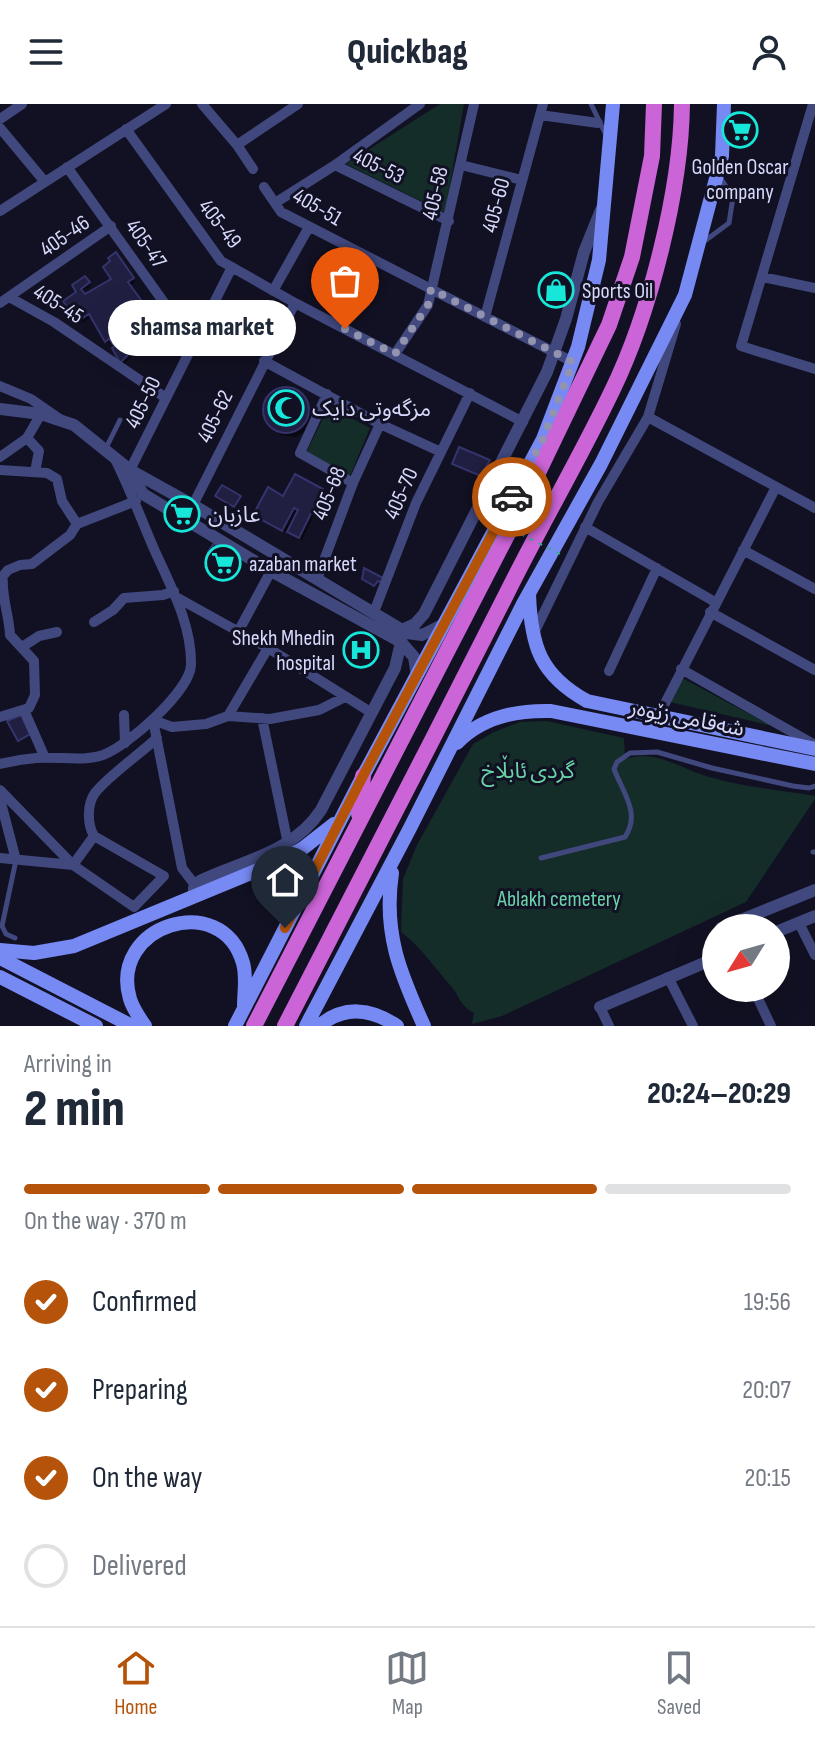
<!DOCTYPE html>
<meta charset="utf-8">
<style>
body{margin:0;font-family:"Sofia Sans Condensed","Noto Sans Arabic",sans-serif;background:#f2f2f3;color:#1f2937;height:100vh;display:flex;flex-direction:column;font-size:30px;white-space:nowrap}
*{box-sizing:border-box;margin:0}
p{font-size:26px;color:#747a83}
.icon{flex:none;width:44px;height:44px;fill:none;stroke:currentColor;stroke-width:2;stroke-linecap:round;stroke-linejoin:round}
.map{position:relative;height:922px;overflow:hidden}
.sheet{display:flex;flex-direction:column;background:#fff;flex:1}
.sheet>*{flex:none}
.needle{width:52px;rotate:233deg}
.tools{position:absolute;left:702px;top:810px;display:grid;gap:16px}
.tools a{display:grid;place-items:center;width:88px;height:88px;border-radius:50%;background:#fff;box-shadow:0 8px 32px #0002;font-size:40px}
.pin{position:absolute;display:grid;place-items:center;width:68px;height:68px;color:#fff;margin:-82px -34px;border-radius:50% 50% 50% 0;rotate:-45deg;box-shadow:0 0 8px #0007}
.pin .icon{rotate:45deg}
.courier{position:absolute;display:grid;place-items:center;width:80px;height:80px;margin:-40px;border:6px solid #b45309;border-radius:50%;background:#fff;color:#222;box-shadow:0 2px 10px #0007}
.bubble{position:absolute;height:56px;border-radius:28px;background:#fff;box-shadow:0 8px 32px #0002;font-size:26px;font-weight:800;line-height:56px;text-align:center}
.overview em{font-style:normal;font-weight:800}
.overview div{display:flex;flex-direction:column-reverse}
.overview{display:flex;align-items:center;justify-content:space-between;height:136px;padding:0 24px}
h1{font-size:52px;font-weight:800;line-height:60px}
.bar{display:grid;grid-template-columns:repeat(4,1fr);gap:12px 8px;align-content:center;height:96px;padding:0 24px}
.bar i{height:10px;border-radius:6px;background:#e0e1e3}
.bar .current{background:#b45309}
.bar p{grid-column:span 4}
ol{padding:0 24px;list-style:none}
li{display:flex;align-items:center;gap:24px;height:88px}
li p{margin-inline-start:auto}
li .icon{padding:8px;border-radius:50%;background:#b45309;color:#fff;stroke-width:4}
li:last-child{color:#747a83}
li i{width:44px;height:44px;border:4px solid #e0e1e3;border-radius:50%}
header{display:flex;justify-content:space-between;align-items:center;height:104px;padding:0 24px;background:#fff;font-size:36px;font-weight:800}
.dock{display:flex;justify-content:space-around;align-items:center;height:112px;border-top:2px solid #e0e1e3;background:#fff;font-size:22px;color:#747a83}
.dock a{display:grid;justify-items:center;gap:4px}
.dock .current{color:#b45309}
.map>svg:first-child{display:block}
.green{fill:#142d28}
.shadow{fill:#0007}
.building{fill:#201f42;stroke:#35336c;stroke-width:2}
.lines{fill:none;stroke-linecap:round;stroke-linejoin:round}
.service{stroke:#40487e;stroke-width:5}
.minor{stroke:#40487e;stroke-width:10}
.tertiary{stroke:#40487e;stroke-width:12}
.secondary{stroke:#7789f2;stroke-width:14}
.trunk{stroke:#cb64d6;stroke-width:16}
.path-bridge{stroke:#3bab91;stroke-width:2;stroke-dasharray:4 6;stroke-linecap:butt}
.done{stroke:#9293af;stroke-width:8;stroke-dasharray:0 14.4}
.route{stroke:#b45309;stroke-width:10}
.labels{text-anchor:middle;stroke-width:6;stroke-linejoin:round;paint-order:stroke}
.street-label{font-size:22px;fill:#d7d9fb;stroke:#111123}
.poi-label{font-size:22px;fill:#d7d9fb;stroke:#111123;text-anchor:start}
.park-label{font-size:22px;fill:#6ad4a8;stroke:#111123}
</style>
<header><svg class="icon" aria-label="menu" viewBox="0 0 24 24"><path d="M4 6h16M4 12h16M4 18h16"/></svg>Quickbag<svg class="icon" aria-label="person" viewBox="0 0 24 24"><circle cx="12" cy="8" r="4"/><path d="M4 21q1-7 8-7t8 7"/></svg></header>
<div class="map">
<svg width="815" height="922" viewBox="0 0 815 922">
<rect width="100%" height="100%" fill="#111123"/>
<!-- green -->
<path class="green" d="M440,0H464L445,109L346,60Z
M329,302L370,324L350,372L306,349Z
M682,574L772,622L670,598Z
M547,617L624,634L625,655C656,644 680,665 709,673C743,683 780,686 815,692V695L746,798L502,912L472,920L474,909C457,899 461,893 450,881C434,863 420,842 401,828L403,775L417,741L473,640L494,628L520,618Z"/>
<!-- shadow -->
<path class="shadow" d="M118,154L135,178L129,182L158,221L135,238L139,245L124,260L118,242L113,237L110,240L107,237L92,212L82,219L79,217V188L84,174L91,182L82,188L85,192L114,176Z
M284,285L297,288L303,293L308,298L312,312L308,326L295,333L281,331L275,326L264,309L267,295L271,290Z
M488,357L491,360L484,374L458,362Z
M322,387L325,390L302,436L287,425L286,428L259,413L284,395Z
M221,446L233,454L224,473L215,466L221,455L212,450Z"/>
<!-- building -->
<path class="building" d="M116,148L134,174L128,178L157,218L133,235L138,241L120,259L112,244L120,238L118,236L113,240L109,235L105,238L89,210L77,218L63,197L76,188L72,181L85,172L90,178L81,185L85,190L111,175L103,163L110,157L108,154Z
M263 306a23 23 0 1 1 46 0a23 23 0 1 1-46 0Z
M459,343L490,356L481,372L452,360Z
M295,370L323,385L299,434L287,428L298,406L294,404L282,427L253,411L268,383L283,392Z
M222,381L241,392L234,403L215,392Z
M214,439L222,444L217,454L208,448Z
M223,445L233,451L222,473L213,467Z
M364,464L385,475L383,479L378,477L374,482L362,475Z
M21,611L30,630L18,637L7,617Z"/>
<g class="lines">
<!-- service -->
<path class="service" d="M591,0L606,31
M702,139L729,119L733,93L721,75
M106,344L120,316
M813,748H815
M541,754L625,733C641,709 623,689 614,665L617,658L630,649L657,648L712,664L793,682L809,684L815,682
M15,834L6,830L2,822L16,756"/>
<!-- minor -->
<path class="minor" d="M202,0L237,41L253,65
M813,0L741,242L815,265
M540,11L598,19
M0,15L22,0
M0,24L45,78
M126,25L221,157L295,199L523,318
M237,41L298,0
M335,61L449,117
M461,61L522,76
M67,63L193,239
M264,83L281,108L573,258
M275,99L335,61L420,0
M0,107L166,0
M762,173L815,184
M273,187L309,123
M9,193L54,218L166,294
M0,199L111,122
M485,213L543,0
M395,250L428,201L474,0
M264,257L380,320L441,348
M0,282L31,295L60,315
M327,290L300,349L353,379
M648,313L815,404
M27,334L39,347L35,368
M0,353L27,334L41,310
M0,366L47,369L57,375L62,397L77,420
M130,366L232,163
M193,401L295,199
M585,423L715,498
M743,446L815,485
M317,475L353,379L380,320
M176,493L268,544L228,612
M374,508L416,399L470,289
M710,508L815,566
M94,518L113,506L124,494L163,491L174,487
M238,528L271,467
M533,531L598,398L648,313L676,220
M22,543L39,532L57,528
M268,544L372,609
M681,565L815,641
M609,567L657,464
M24,606L45,654
M124,611L125,639
M0,613L29,604L35,591L34,557L10,531C9,510 1,492 3,472L8,466L20,461L32,460L70,431L77,420L136,397
M658,613L776,383
M262,614L288,740
M153,616L172,623L206,620L228,612L270,615L319,606L345,593
M153,616L182,764L195,781
M0,660C12,657 24,655 36,654C58,652 82,658 103,651C128,642 190,587 191,561C192,520 170,481 154,445C141,415 130,385 115,355
M0,686L73,761L134,803L164,772L94,732L73,761
M0,695L16,756
M94,732C87,720 87,700 95,689C107,673 140,650 157,634
M0,754L73,761
M799,819L815,851
M668,873L693,922
M753,884L771,922
M600,903L609,922"/>
<!-- tertiary -->
<path class="tertiary" d="M0,305L41,310L74,321L130,366L193,401L407,529L422,531L444,520
M130,366L143,390L271,467L401,538L414,553L417,572
M402,526L415,520L424,510L547,268L566,215L584,148L601,106
M194,792V784L200,777C242,757 294,748 321,706L395,564L401,538
M721,824L815,786
M776,828L815,812
M600,903L716,854"/>
<!-- secondary -->
<path class="secondary" d="M529,490C531,542 540,571 587,597L815,645
M457,639C482,613 516,606 551,607L815,660
M392,769C383,829 400,869 424,922
M0,846L34,849L74,842L280,757L302,745L334,720
M0,854L132,922
M0,873L96,922
M145,922C139,913 133,905 130,895C108,821 222,785 243,859C247,873 244,888 244,902
M235,922L363,672L543,335L578,243L599,156L613,0
M306,922L410,724L523,500L601,360L685,191L722,52L724,0
M319,922C344,901 371,904 397,922"/>
<!-- trunk -->
<path class="trunk" d="M359,710L363,672
M254,922L522,402L609,221L632,153L652,52L654,0
M285,922C359,779 433,635 506,491C540,422 579,356 612,287C650,209 681,86 682,0"/>
<!-- path-bridge -->
<path class="path-bridge" d="M485,412L560,450"/>
</g>
<g class="lines">
<!-- done -->
<path class="done" d="M345,225L395,250L428,201L431,185L573,258L543,335L512,393"/>
<!-- route -->
<path class="route" d="M285,824L363,672L512,393"/>
</g>
<!-- icons -->
<defs>
<symbol id="supermarket-ring" viewBox="-11 -11 22 22"><circle r="9.5" fill="#111123" stroke="#17e7d9" stroke-width="1.5"/><path d="M-6-5.5h2.5l.6 2H6L4.5 2H-2.5L-4.4-4H-6ZM-1.5 3.2a1.3 1.3 0 1 0 .1 0ZM3 3.2a1.3 1.3 0 1 0 .1 0Z" fill="#17e7d9"/></symbol>
<symbol id="shop-ring" viewBox="-11 -11 22 22"><circle r="9.5" fill="#111123" stroke="#17e7d9" stroke-width="1.5"/><path d="M-5-2.5h2.3a2.7 3.5 0 0 1 5.4 0H5L5.5 6h-11ZM-1.5-2.5h3a1.5 2.3 0 0 0-3 0Z" fill="#17e7d9"/></symbol>
<symbol id="mosque-ring" viewBox="-11 -11 22 22"><circle r="9.5" fill="#111123" stroke="#17e7d9" stroke-width="1.5"/><path d="M3.5-4.9A6 6 0 1 0 3.5 4.9A5 5 0 1 1 3.5-4.9Z" fill="#17e7d9"/></symbol>
<symbol id="hospital-ring" viewBox="-11 -11 22 22"><circle r="9.5" fill="#111123" stroke="#17e7d9" stroke-width="1.5"/><path d="M-5-5h3v3.5h4V-5h3V5h-3V1.5h-4V5h-3Z" fill="#17e7d9"/></symbol>
</defs>
<g fill-rule="evenodd">
<use href="#supermarket-ring" x="720" y="6" width="40" height="40"/>
<use href="#shop-ring" x="536" y="166" width="40" height="40"/>
<use href="#mosque-ring" x="266" y="284" width="40" height="40"/>
<use href="#supermarket-ring" x="162" y="390" width="40" height="40"/>
<use href="#supermarket-ring" x="203" y="439" width="40" height="40"/>
<use href="#hospital-ring" x="341" y="526" width="40" height="40"/>
</g>
<g class="labels">
<!-- street labels -->
<g class="street-label">
<text transform="translate(379 61) rotate(26)" y="8">405-53</text>
<text transform="translate(434 89) rotate(-77)" y="8">405-58</text>
<text transform="translate(495 101) rotate(-75)" y="8">405-60</text>
<text transform="translate(318 102) rotate(30)" y="8">405-51</text>
<text transform="translate(221 119) rotate(52)" y="8">405-49</text>
<text transform="translate(64 131) rotate(-35)" y="8">405-46</text>
<text transform="translate(147 139) rotate(55)" y="8">405-47</text>
<text transform="translate(59 199) rotate(32)" y="8">405-45</text>
<text transform="translate(142 298) rotate(-64)" y="8">405-50</text>
<text transform="translate(214 312) rotate(-64)" y="8">405-62</text>
<text transform="translate(328 389) rotate(-68)" y="8">405-68</text>
<text transform="translate(400 389) rotate(-66)" y="8">405-70</text>
<text transform="translate(687 613) rotate(11)" y="8">شەقامی زێوەر</text>
</g>
<!-- poi labels -->
<g class="poi-label">
<text x="740" y="70" text-anchor="middle">Golden Oscar<tspan x="740" dy="25">company</tspan></text>
<text x="582" y="194">Sports Oil</text>
<text x="312" y="312">مزگەوتی دایک</text>
<text x="208" y="418">عازبان</text>
<text x="249" y="467">azaban market</text>
<text x="335" y="541" text-anchor="end">Shekh Mhedin<tspan x="335" dy="25">hospital</tspan></text>
</g>
<!-- park labels -->
<g class="park-label">
<text x="528" y="674">گردی ئابڵاخ</text>
<text x="559" y="802">Ablakh cemetery</text>
</g>
</g>
</svg>
<div class="tools">
<a><svg class="needle" viewBox="-14 -14 28 28"><path d="M0-13l5 13h-10z" fill="#e53935"/><path d="M0 13l5-13h-10z" fill="#747a83"/></svg></a>
</div>
<div class="pin" style="left:345px;top:225px;background:#ea580c"><svg class="icon" aria-label="bag" viewBox="0 0 24 24"><path d="M5 8h14l-1 12H6zM9 8a3 3 0 0 1 6 0"/></svg></div>
<div class="pin" style="left:285px;top:824px;background:#1f2937"><svg class="icon" aria-label="home" viewBox="0 0 24 24"><path d="M3 11l9-7 9 7M6 9v11h12V9"/></svg></div>
<div class="courier" style="left:512px;top:393px"><svg class="icon" aria-label="car" viewBox="0 0 24 24"><path d="M5 17H2v-5l4-1 3-4h7l3 4 3 1v5h-3M9 17h6M6 11h13"/><circle cx="7" cy="17" r="2"/><circle cx="17" cy="17" r="2"/></svg></div>
<div class="bubble" style="left:108px;top:196px;width:188px">shamsa market</div>
</div>
<section class="sheet">
<div class="overview"><div><h1>2 min</h1><p>Arriving in</p></div><em>20:24–20:29</em></div>
<div class="bar"><i class="current"></i><i class="current"></i><i class="current"></i><i></i><p>On the way · 370 m</p></div>
<ol>
<li><svg class="icon" aria-label="check" viewBox="0 0 24 24"><path d="M5 12l5 5 9-10"/></svg>Confirmed<p>19:56</p></li>
<li><svg class="icon" aria-label="check" viewBox="0 0 24 24"><path d="M5 12l5 5 9-10"/></svg>Preparing<p>20:07</p></li>
<li><svg class="icon" aria-label="check" viewBox="0 0 24 24"><path d="M5 12l5 5 9-10"/></svg>On the way<p>20:15</p></li>
<li><i></i>Delivered</li>
</ol>
</section>
<nav class="dock">
<a class="current"><svg class="icon" aria-label="home" viewBox="0 0 24 24"><path d="M3 11l9-7 9 7M6 9v11h12V9"/></svg>Home</a>
<a><svg class="icon" aria-label="map" viewBox="0 0 24 24"><path d="M3 6l6-2 6 2 6-2v14l-6 2-6-2-6 2zM9 4v14M15 6v14"/></svg>Map</a>
<a><svg class="icon" aria-label="saved" viewBox="0 0 24 24"><path d="M7 4h10v16l-5-4-5 4z"/></svg>Saved</a>
</nav>
